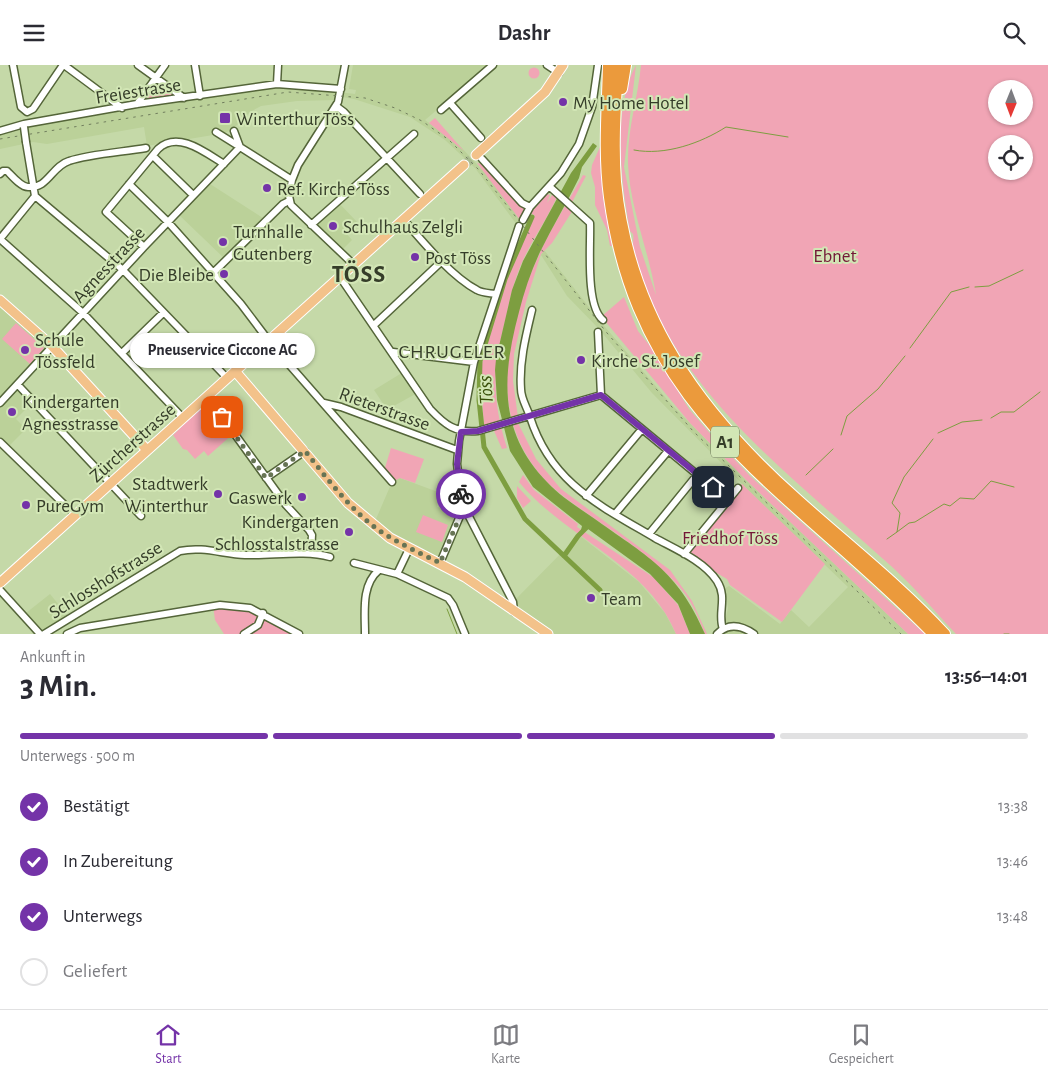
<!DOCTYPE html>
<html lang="de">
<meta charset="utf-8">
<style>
body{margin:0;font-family:"Alegreya Sans",sans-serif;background:#f2f2f3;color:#2b2b33;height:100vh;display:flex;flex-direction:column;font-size:19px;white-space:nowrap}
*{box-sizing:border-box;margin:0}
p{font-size:16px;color:#7c7c81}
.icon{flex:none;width:28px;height:28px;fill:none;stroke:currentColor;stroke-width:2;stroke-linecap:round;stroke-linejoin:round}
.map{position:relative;height:569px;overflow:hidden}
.sheet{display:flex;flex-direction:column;background:#fff;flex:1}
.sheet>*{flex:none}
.needle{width:32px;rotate:181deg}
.buttons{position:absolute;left:988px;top:15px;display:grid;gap:10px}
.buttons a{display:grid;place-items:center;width:45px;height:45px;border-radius:50%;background:#fff;box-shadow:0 1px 4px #0004;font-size:25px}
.pin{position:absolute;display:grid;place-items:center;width:42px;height:42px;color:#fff;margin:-21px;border-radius:10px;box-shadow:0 2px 8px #0006}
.courier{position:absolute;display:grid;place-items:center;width:50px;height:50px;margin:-25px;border:4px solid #7433a8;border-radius:50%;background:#fff;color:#222;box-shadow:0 1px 6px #0007}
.bubble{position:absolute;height:35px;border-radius:18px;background:#fff;box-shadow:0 1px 4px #0004;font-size:16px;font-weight:700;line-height:35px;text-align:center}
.head em{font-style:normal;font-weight:700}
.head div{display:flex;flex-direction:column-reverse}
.head{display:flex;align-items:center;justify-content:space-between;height:85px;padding:0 20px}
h1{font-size:32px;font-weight:700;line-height:38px}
.bar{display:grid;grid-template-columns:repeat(4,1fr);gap:8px 5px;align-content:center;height:60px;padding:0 20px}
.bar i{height:6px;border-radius:4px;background:#e1e1e2}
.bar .on{background:#7433a8}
.bar p{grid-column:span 4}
ol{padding:0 20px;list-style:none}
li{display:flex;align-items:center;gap:15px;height:55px}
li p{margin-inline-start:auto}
li .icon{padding:5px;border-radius:50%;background:#7433a8;color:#fff;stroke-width:4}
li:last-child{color:#7c7c81}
li i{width:28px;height:28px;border:2px solid #e1e1e2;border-radius:50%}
header{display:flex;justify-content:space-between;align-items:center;height:65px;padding:0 20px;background:#fff;font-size:22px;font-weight:700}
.tab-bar{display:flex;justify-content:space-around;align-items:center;height:70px;border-top:1px solid #e1e1e2;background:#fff;font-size:14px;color:#7c7c81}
.tab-bar a{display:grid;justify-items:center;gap:2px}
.tab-bar .on{color:#7433a8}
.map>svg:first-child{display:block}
.built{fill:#bbd199}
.green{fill:#f1a5b5;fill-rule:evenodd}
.water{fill:#7d9e40}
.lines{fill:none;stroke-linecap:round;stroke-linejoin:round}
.stream{stroke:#7d9e40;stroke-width:1}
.canal{stroke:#7d9e40;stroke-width:5}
.major-tunnel{stroke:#a8ba8f;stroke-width:9;stroke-dasharray:9 4.5;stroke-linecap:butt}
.minor-casing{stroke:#546539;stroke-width:9}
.major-casing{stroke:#fff;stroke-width:11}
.highway-casing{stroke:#fff;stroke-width:12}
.minor{stroke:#fff;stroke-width:6}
.major{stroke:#f3c28a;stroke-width:9}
.highway{stroke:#eb9a3c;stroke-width:10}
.rail{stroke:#717e5e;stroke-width:1;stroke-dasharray:2.5 5;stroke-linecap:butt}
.minor-bridge-casing{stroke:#546539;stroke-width:9;stroke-linecap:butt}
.minor-bridge{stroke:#fff;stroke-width:6}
.done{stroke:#677455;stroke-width:5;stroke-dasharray:0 9}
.route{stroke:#7433a8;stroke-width:6}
.poi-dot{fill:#7433a8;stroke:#d2e6b5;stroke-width:2}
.labels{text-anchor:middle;stroke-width:4;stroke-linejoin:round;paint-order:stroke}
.shield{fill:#d2e6b5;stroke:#647053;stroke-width:1}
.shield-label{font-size:18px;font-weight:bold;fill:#353d29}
.street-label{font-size:19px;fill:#353d29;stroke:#d2e6b5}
.poi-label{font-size:19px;fill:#353d29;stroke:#d2e6b5;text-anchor:start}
.park-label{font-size:19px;fill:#731837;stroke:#d2e6b5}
.neighbourhood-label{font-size:20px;letter-spacing:1px;fill:#353d29;stroke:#d2e6b5}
.water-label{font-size:20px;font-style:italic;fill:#3a4f0a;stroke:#d2e6b5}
.district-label{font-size:24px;font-weight:bold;letter-spacing:1px;fill:#353d29;stroke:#d2e6b5}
</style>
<header><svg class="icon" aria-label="menu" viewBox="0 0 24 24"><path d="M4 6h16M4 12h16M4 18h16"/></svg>Dashr<svg class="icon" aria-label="search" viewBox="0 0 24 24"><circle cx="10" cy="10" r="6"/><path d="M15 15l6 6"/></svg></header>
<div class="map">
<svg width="1048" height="569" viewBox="0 0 1048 569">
<rect width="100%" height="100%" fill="#c5d9a8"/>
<!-- built -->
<path class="built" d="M353,0H490L425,55L459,80L484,107L517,145L516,150L520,155L517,160L475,103L445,75L410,52L354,34L342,32L336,35L297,36L261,41L250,47L234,63L225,68L147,81L144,62L47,79L33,77L0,84V69L30,61L266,23L289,21L355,29L356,25L349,24Z
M207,117L266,155L226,195L177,148Z
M337,136L358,158L346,168L352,175L340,187L311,160Z
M544,185L600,256L671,339L746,415L908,569H717L723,563L728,543L725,523L729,521L780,559L791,545L809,562L848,522L777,454L652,328L599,264L567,231L541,190Z
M0,235L52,281L18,320L33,337L16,354L26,364L7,383L0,377Z
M405,306L419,327L392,342L384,340L374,325Z
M400,413L438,427L437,442L460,448L440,498L373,461L392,417Z
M579,470L639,517L665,548L676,569H550L514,547L513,537Z
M50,529L68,551L43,565L26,548Z"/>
<!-- green -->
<path class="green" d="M636,0L624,102L640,182L656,230C649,186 630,144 628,99C627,65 638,33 641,0H1048V569H956C932,543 909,516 882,493C802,421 707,349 658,251C649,232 634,200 633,179C633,175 634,173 633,169L630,166C621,117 612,44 636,0ZM996,24H1024V51H996ZM996,79H1024V106H996Z
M528.5 8a5.5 5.5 0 1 1 11 0a5.5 5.5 0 1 1-11 0Z
M156,17L172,28V32L148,36L144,34Z
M435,53L464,86L429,58Z
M600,82L603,131L612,181H610L607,165L595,140V122L591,108L592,100Z
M477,98L484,100L526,145L520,155Z
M583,110L586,111L571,139L573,145L552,178L541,189L526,237L514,289L513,316L519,360L536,394L561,424L670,505L692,536L707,569H705C699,554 693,538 682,525C657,495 621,472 588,449C574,439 559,429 547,417C485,352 505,263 539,190C551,162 569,136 583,110Z
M547,129L550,130L547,138L552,130L557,132C547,154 534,172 524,193C515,212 510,232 506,252C493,303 491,331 507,383L502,384L491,359L484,360L480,307L484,291L506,214L525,166L535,151L531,148Z
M624,232L638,266L650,281L689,344L707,365L750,411L925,569H908L746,415L690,358L605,256L606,254L602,253V251Z
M16,258L44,283L30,299L2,274Z
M210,334L234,368L208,391L204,386L195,394L187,385L183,384L173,370Z
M391,383L424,394L415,418L400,413L392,417L384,406Z
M523,410L534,425L578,459L577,462L653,512L678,540L690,569H676C648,499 565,473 519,417Z
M742,419L825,499L782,557L730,520L727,514L684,489Z
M517,421L531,436L523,443L517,433Z
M423,450L448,460L442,477L416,467Z
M213,540L250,543L295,569H224L215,555Z"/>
<!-- water -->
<path class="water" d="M593,78L597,81L582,102L579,113C567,138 552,162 540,187C531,206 524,227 519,247C502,310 498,367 547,417C560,431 576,441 592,452C646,491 677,504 705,569H690L678,539L650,509L588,464L581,465L582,461L533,422L510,386L497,335L495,305L496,294L512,225L523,196L571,108Z"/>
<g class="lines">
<!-- stream -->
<path class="stream" d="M634,85C665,91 701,78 726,62L788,72
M975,222L989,221L1023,205
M910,283L951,227L969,222
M991,353L1001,347H1014L1040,327
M938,368L962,357L982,355
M841,370L847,351L878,324L905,291
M806,410L833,384
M897,467L909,458L915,457L944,439L950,441L960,433L974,434L991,416L1014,422
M887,474L897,467L900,448L892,438L904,412L933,374
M447,544L457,569
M1004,569H1009"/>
<!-- canal -->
<path class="canal" d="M532,152L505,214L480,296L479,335L484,382L525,454L600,525
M564,491L578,471L587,462
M609,534L610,535"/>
<!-- major-tunnel -->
<path class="major-tunnel" d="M464,100L476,90"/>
<defs>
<path id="minor" d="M13,0L21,42L27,47L33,44L63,0
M64,0L122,43
M138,0L184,33
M195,0L200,31
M547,0L559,8
M277,19L278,0
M450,38L481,73
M137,39L165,0
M336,41L344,47L420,129
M441,45L493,0
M0,66L24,59L137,39L277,19L341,24
M234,66L240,82L292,115L289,131L291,140L353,199
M26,77L35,131
M153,91L193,130
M482,94L522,138L530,142
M0,109L3,106H7C12,111 21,122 28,122C48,124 52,101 69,96C90,89 123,87 146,83
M292,115L298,100L338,37L345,0
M129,119L168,157L241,239L272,280L392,417
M550,122L590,158C591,179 585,241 603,255
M35,131L123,205L227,313
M404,155C423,177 451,211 477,225C482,228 489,228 495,229
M523,155L530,142L561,108L579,79L592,42L598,0
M311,160L414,69
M0,174L83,248L183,353
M0,174L35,131
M144,182L106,147L158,84C178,65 206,88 224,99
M213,208L283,139L289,136
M340,212L430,344C445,360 455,368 478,366L601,330
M532,245C526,270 519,297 521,324C521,334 527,342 530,352C551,418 599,440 655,473C675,484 704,496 717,516C728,533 717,548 723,564
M374,260L442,196
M598,267L601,330L728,435
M393,287L474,297
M122,288L163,248
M18,320L141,451
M0,338L144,182L240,82L216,67
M324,338L341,342L457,385
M213,339L286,440L309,465L312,470L311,488
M0,377L75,450
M266,413L305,386
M586,431L642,364
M615,449L668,386
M649,469L697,410
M684,489L738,423
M354,498L397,509L409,484
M440,498L460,451L461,439
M397,509L448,533L453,540L465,569
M0,525L40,569
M514,547L513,537L462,438L457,399L459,376L474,297L519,161
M44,569L180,486C202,481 223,489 245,490C274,491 303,485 330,492
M67,569L80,563L220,540L250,543L299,569
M244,569L258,560L263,548
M365,569C365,547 361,520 379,505
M717,569C728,558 741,560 754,569"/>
<path id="major" d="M476,90L545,27L563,0
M0,235L52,281L147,385
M235,306L348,438L390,473L465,512L548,569
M0,518L464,100"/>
<path id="highway" d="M608,0C607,44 603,88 609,132C639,354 793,425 933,569
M618,0C616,39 613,78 616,117C629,251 699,347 797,434C847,479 900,520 945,569
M622,24L626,0"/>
</defs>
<!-- minor casing -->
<use href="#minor" class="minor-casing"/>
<!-- major casing -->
<use href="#major" class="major-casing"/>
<!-- highway casing -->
<use href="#highway" class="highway-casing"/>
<!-- minor -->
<use href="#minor" class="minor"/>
<!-- major -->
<use href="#major" class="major"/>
<!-- highway -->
<use href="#highway" class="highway"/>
<!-- rail -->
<path class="rail" d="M0,74L288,27L365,33L395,43L422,56L449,75L479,105L607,268L693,366L901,569"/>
<defs>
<path id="minor-bridge" d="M24,62L26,77"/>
</defs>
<!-- minor-bridge casing -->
<use href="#minor-bridge" class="minor-bridge-casing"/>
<!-- minor-bridge -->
<use href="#minor-bridge" class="minor-bridge"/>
</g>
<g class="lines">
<!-- done -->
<path class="done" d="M222,352L266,413L305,386C327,413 348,442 376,463C395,477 418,487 440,498L460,451L461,429"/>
<!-- route -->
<path class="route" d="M461,429L457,399L461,367L478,366L601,330L713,422"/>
</g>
<!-- markers -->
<g class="poi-dot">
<circle cx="563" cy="37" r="5"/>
<rect x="219" y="47" width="12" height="12" rx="2.5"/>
<circle cx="267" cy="123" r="5"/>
<circle cx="333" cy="161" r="5"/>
<circle cx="223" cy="177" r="5"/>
<circle cx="415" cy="192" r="5"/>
<circle cx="224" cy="209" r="5"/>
<circle cx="25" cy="285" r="5"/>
<circle cx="581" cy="295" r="5"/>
<circle cx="12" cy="347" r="5"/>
<circle cx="218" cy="429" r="5"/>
<circle cx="302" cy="432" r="5"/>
<circle cx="26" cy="440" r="5"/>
<circle cx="349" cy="467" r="5"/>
<circle cx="591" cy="533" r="5"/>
</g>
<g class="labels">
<!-- shield labels -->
<rect class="shield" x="711" y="361.5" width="28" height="31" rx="4"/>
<g class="shield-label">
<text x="725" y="383">A1</text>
</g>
<!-- street labels -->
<g class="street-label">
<text transform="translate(138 25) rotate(-9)" y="7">Freiestrasse</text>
<text transform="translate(108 199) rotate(-47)" y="7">Agnesstrasse</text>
<text transform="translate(385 343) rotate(20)" y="7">Rieterstrasse</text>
<text transform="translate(132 377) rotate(-42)" y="7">Zürcherstrasse</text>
<text transform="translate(105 514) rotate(-32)" y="7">Schlosshofstrasse</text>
</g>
<!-- poi labels -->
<g class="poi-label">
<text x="573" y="44">My Home Hotel</text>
<text x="236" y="60">Winterthur Töss</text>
<text x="277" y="130">Ref. Kirche Töss</text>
<text x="343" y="168">Schulhaus Zelgli</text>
<text x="233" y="173">Turnhalle<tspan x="233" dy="22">Gutenberg</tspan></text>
<text x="425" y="199">Post Töss</text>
<text x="214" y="216" text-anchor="end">Die Bleibe</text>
<text x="35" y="281">Schule<tspan x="35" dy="22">Tössfeld</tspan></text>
<text x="591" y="302">Kirche St. Josef</text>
<text x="22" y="343">Kindergarten<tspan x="22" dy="22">Agnesstrasse</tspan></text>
<text x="208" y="425" text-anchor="end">Stadtwerk<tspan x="208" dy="22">Winterthur</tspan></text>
<text x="292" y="439" text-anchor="end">Gaswerk</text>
<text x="36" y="447">PureGym</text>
<text x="339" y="463" text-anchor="end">Kindergarten<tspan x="339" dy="22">Schlosstalstrasse</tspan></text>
<text x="601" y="540">Team</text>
</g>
<!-- park labels -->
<g class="park-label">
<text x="835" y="197">Ebnet</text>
<text x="730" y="479">Friedhof Töss</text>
</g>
<!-- neighbourhood labels -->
<g class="neighbourhood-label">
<text x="452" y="293">CHRUGELER</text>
</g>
<!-- water labels -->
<g class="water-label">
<text transform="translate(485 325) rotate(-94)" y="7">Töss</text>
</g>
<!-- district labels -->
<g class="district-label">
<text x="359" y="217">TÖSS</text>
</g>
</g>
</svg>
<div class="buttons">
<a><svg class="needle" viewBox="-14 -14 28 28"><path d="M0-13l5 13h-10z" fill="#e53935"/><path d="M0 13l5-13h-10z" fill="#7c7c81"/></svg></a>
<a><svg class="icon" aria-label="locate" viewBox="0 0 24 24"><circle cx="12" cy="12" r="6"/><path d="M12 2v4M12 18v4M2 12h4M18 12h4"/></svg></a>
</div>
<div class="pin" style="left:222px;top:352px;background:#ea580c"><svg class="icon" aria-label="bag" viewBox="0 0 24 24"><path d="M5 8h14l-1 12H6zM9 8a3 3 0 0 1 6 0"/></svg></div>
<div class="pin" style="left:713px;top:422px;background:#1f2937"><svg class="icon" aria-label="home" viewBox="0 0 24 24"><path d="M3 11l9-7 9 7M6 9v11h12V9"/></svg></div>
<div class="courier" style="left:461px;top:429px"><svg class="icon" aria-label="bike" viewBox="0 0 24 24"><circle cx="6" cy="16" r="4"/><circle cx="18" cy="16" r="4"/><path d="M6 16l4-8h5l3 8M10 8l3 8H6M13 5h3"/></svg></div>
<div class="bubble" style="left:130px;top:268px;width:185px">Pneuservice Ciccone AG</div>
</div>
<section class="sheet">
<div class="head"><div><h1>3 Min.</h1><p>Ankunft in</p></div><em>13:56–14:01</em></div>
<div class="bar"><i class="on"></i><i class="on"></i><i class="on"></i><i></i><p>Unterwegs · 500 m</p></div>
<ol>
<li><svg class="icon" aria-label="check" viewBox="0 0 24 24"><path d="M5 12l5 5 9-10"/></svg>Bestätigt<p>13:38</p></li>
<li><svg class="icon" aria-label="check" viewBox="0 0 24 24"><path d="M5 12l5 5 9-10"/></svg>In Zubereitung<p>13:46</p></li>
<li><svg class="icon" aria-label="check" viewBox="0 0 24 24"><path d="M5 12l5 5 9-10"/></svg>Unterwegs<p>13:48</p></li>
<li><i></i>Geliefert</li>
</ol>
</section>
<nav class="tab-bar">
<a class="on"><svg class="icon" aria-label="home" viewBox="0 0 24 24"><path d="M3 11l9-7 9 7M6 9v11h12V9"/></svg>Start</a>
<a><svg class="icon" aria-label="map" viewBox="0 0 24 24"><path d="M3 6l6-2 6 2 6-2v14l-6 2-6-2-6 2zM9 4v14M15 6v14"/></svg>Karte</a>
<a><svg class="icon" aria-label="saved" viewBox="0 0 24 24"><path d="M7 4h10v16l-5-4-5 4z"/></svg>Gespeichert</a>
</nav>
